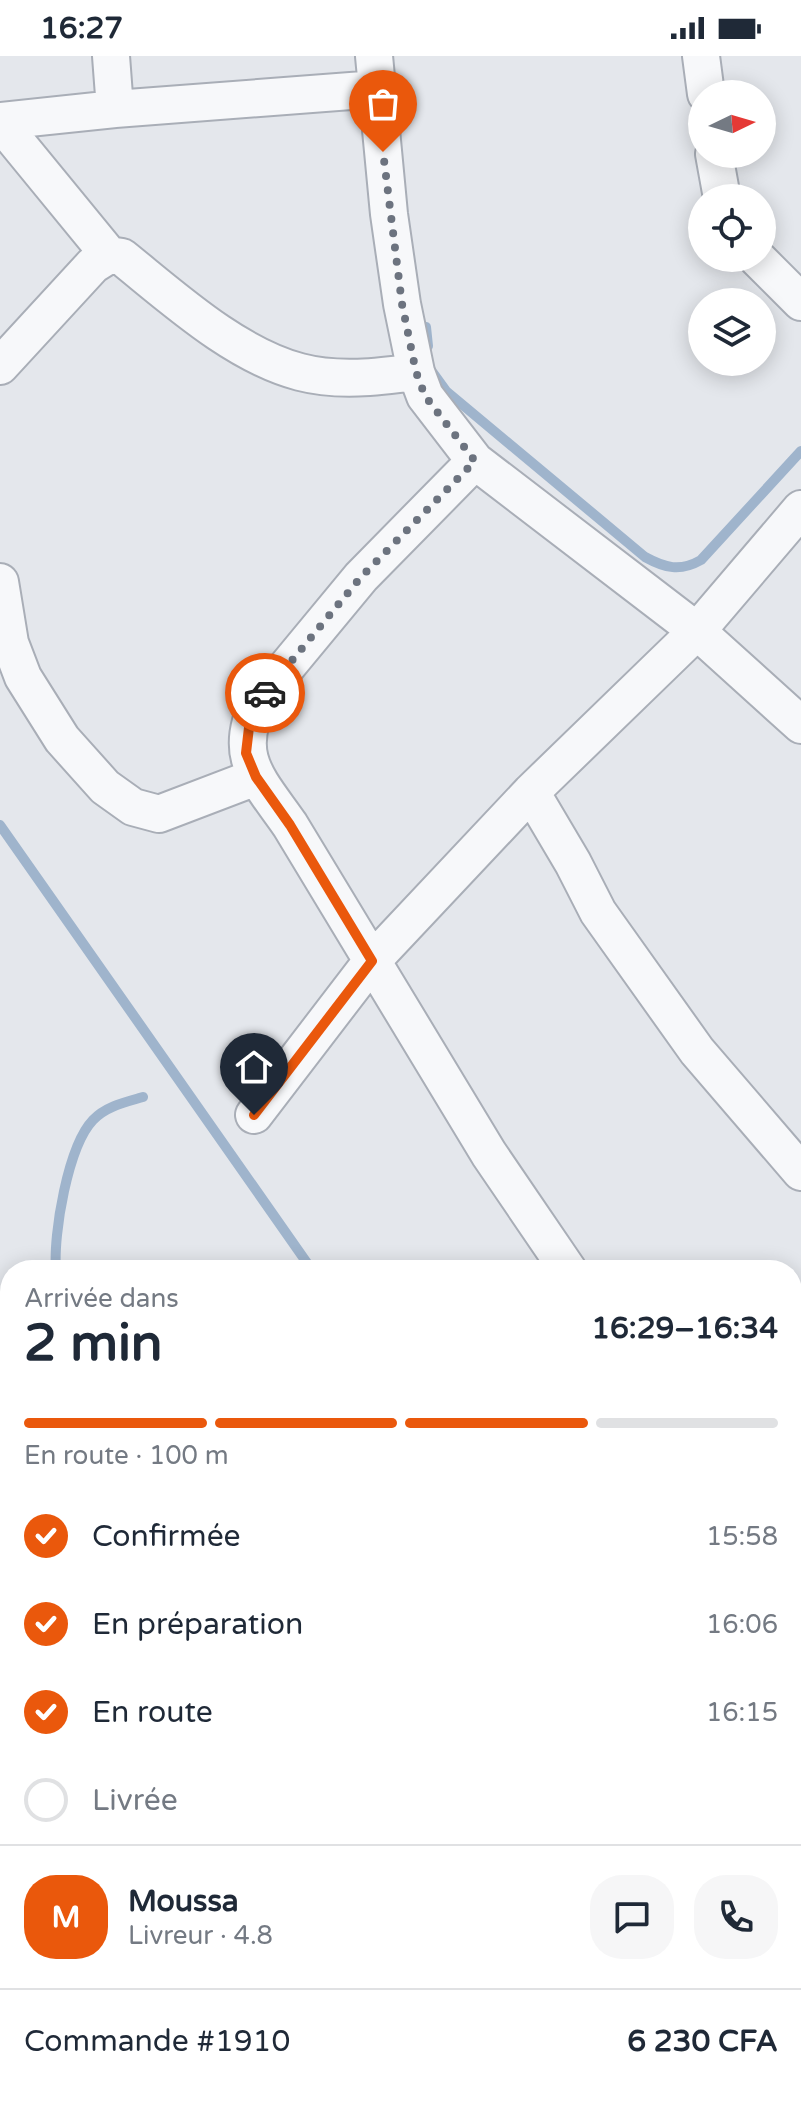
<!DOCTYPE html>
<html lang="fr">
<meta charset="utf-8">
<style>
body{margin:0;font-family:"Varela Round",sans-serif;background:#f6f6f7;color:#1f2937;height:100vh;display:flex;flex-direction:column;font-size:30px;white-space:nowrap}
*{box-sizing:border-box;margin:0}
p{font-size:26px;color:#747a83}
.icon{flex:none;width:44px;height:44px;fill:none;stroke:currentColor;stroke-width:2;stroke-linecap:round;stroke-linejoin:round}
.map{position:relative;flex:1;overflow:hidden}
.drawer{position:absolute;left:0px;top:1204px;width:802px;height:850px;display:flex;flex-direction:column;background:#fff;border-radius:32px 32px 0 0;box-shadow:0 4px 20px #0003}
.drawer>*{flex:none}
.needle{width:52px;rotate:85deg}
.controls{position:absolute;left:688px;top:24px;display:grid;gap:16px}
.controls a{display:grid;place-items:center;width:88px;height:88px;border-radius:50%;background:#fff;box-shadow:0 4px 20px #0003;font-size:40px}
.pin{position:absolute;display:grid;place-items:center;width:68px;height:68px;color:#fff;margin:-82px -34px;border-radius:50% 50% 50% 0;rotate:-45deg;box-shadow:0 0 8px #0007}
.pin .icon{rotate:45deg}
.courier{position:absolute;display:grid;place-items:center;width:80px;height:80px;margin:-40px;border:6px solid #ea580c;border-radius:50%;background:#fff;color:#222;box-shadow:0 2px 10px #0007}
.head em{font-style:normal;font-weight:700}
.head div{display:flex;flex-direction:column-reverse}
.head{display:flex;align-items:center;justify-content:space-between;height:136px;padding:0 24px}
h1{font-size:52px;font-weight:700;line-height:60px}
.bar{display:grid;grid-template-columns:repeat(4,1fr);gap:12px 8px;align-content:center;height:96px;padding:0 24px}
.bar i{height:10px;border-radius:6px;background:#e0e1e3}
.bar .current{background:#ea580c}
.bar p{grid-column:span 4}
.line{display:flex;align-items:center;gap:20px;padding:0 24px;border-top:2px solid #e0e1e3}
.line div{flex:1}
.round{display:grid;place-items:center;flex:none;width:84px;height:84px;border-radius:32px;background:#f6f6f7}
ol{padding:0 24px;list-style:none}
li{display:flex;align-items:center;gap:24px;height:88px}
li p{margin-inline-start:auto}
li .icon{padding:8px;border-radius:50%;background:#ea580c;color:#fff;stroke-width:4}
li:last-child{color:#747a83}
li i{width:44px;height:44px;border:4px solid #e0e1e3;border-radius:50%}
.status{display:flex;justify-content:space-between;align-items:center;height:56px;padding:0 40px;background:#fff;direction:ltr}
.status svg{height:22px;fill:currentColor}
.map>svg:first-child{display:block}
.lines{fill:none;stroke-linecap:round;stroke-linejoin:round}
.stream{stroke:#9fb4cc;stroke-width:10}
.minor-casing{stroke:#a9aeb7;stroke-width:40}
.minor{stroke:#f7f8fa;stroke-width:36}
.done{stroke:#6c737f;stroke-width:8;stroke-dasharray:0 14.4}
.route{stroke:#ea580c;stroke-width:10}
</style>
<div class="status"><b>16:27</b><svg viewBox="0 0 49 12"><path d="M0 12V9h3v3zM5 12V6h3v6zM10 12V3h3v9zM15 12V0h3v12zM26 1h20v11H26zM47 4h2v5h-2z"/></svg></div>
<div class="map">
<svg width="801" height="2053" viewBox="0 0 801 2053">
<rect width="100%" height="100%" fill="#e4e7ec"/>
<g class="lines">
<!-- stream -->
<path class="stream" d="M426,271L428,290
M433,317L446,335L645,501C665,512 680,516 701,504L801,395
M0,769L312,1214
M56,1214C53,1178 68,1090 93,1064C106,1050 126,1046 143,1041
M0,1366L10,1355
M792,1774L801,1790
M792,1992L801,1910
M784,2053L785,2044"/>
<defs>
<path id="minor" d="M111,0L115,53
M374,0L389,158L402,248L416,316L425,340L475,405L697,575L801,669
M701,0L706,38
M0,65L115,53L377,33
M0,66L109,199
M714,98L722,142
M757,202L801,246
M0,310L93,209L109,199L122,201C173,242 235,299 300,316C338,326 378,321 416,316
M475,405L361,521L260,643C231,700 258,723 290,769L489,1098L568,1214
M0,526L10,587L23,621L62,683L105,731L133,751L159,758L256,721
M531,736L573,807L598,856L697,995L801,1116
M254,1059L372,905L531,736L697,575L801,453
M0,1402L10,1391
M792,1482L801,1495
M0,1770L10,1766
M792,1806L801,1804
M148,2053L168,2044"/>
</defs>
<!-- minor casing -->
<use href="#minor" class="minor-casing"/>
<!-- minor -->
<use href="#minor" class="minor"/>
</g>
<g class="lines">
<!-- done -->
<path class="done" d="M265,637L361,521L475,405L425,340L416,316L402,248L383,96"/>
<!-- route -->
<path class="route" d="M254,1059L372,905L290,769L256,721L246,697L250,663L265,637"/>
</g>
</svg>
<div class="controls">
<a><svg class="needle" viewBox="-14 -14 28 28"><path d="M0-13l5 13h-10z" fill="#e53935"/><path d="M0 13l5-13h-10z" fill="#747a83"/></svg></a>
<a><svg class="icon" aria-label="locate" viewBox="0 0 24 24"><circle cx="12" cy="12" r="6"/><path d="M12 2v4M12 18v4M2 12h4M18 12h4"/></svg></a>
<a><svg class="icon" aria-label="layers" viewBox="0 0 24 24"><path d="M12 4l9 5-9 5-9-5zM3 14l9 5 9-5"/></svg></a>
</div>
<div class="pin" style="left:383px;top:96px;background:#ea580c"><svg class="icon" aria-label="bag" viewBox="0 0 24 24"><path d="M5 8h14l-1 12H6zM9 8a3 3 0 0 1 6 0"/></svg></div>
<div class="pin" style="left:254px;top:1059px;background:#1f2937"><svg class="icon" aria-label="home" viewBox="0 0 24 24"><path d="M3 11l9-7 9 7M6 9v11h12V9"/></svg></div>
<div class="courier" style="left:265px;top:637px"><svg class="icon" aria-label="car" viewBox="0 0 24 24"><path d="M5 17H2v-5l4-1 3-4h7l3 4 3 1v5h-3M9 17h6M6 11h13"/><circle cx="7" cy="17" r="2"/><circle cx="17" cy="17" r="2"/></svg></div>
<section class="drawer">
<div class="head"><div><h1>2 min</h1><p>Arrivée dans</p></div><em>16:29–16:34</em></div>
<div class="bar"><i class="current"></i><i class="current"></i><i class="current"></i><i></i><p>En route · 100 m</p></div>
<ol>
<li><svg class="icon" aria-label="check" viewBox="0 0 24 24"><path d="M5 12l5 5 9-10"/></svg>Confirmée<p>15:58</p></li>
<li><svg class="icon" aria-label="check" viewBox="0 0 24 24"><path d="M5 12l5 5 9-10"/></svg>En préparation<p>16:06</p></li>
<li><svg class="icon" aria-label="check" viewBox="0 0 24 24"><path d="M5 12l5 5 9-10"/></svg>En route<p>16:15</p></li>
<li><i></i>Livrée</li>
</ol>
<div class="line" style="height:144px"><b class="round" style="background:#ea580c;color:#fff">M</b><div><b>Moussa</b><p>Livreur · 4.8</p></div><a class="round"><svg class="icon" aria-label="chat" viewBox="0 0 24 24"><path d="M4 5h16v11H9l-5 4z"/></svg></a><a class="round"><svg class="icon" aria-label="phone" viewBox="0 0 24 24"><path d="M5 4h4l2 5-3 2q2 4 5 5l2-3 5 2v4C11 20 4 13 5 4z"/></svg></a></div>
<div class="line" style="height:104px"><div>Commande #1910</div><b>6 230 CFA</b></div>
</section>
</div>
